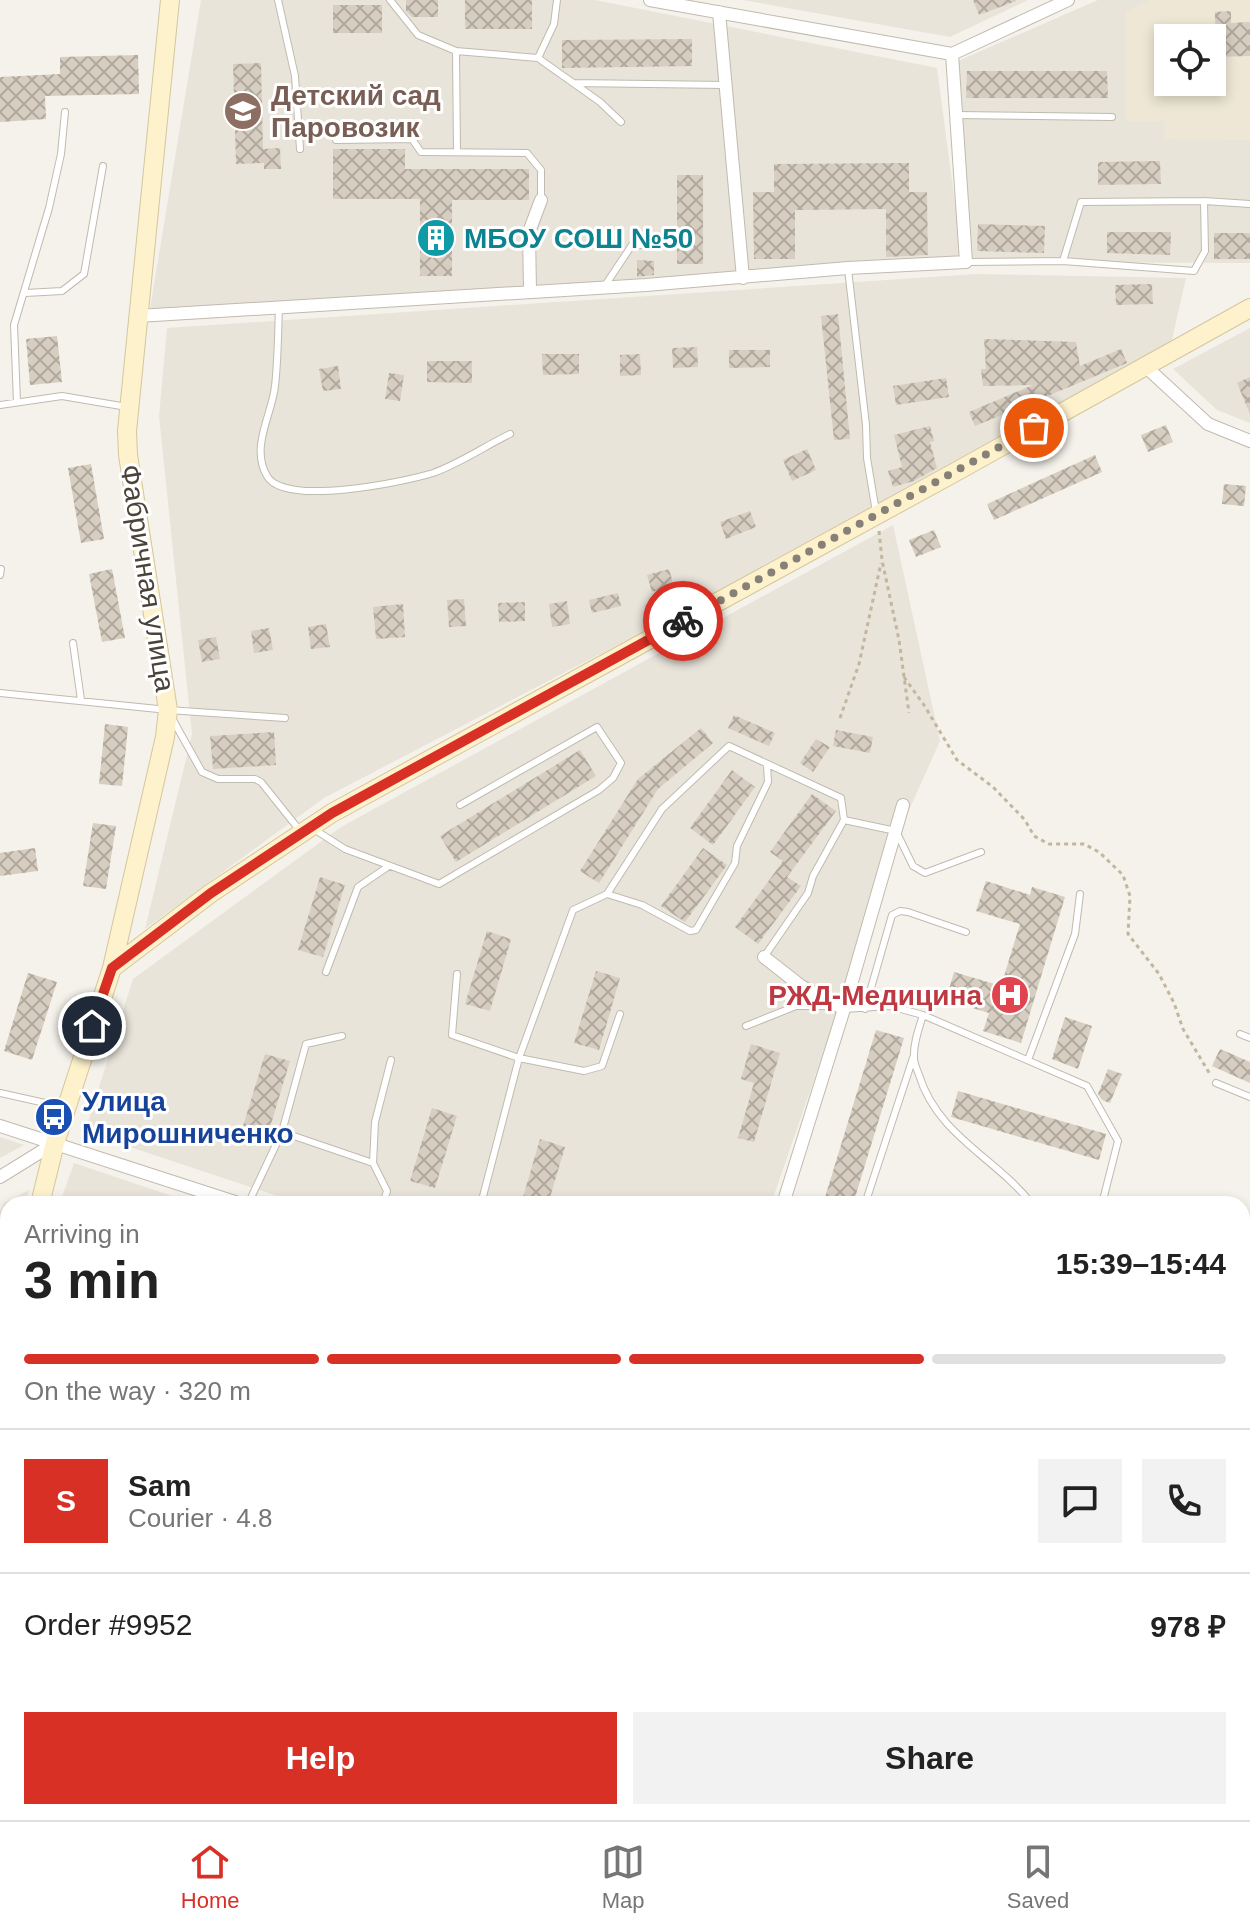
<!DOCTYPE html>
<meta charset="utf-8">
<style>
body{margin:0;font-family:Arial,sans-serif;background:#f2f2f2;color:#222;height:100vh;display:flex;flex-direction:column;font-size:30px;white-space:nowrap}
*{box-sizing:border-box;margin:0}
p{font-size:26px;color:#767676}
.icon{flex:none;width:44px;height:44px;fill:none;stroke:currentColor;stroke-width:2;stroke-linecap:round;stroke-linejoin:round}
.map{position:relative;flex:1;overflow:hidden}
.details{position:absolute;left:0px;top:1196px;width:1250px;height:624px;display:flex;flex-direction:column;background:#fff;border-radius:24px 24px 0 0;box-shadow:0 4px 12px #0003}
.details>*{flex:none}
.controls{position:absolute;left:1154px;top:24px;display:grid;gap:16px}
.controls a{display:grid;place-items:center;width:72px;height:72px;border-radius:0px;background:#fff;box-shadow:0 4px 12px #0003;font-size:40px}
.pin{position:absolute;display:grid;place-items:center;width:68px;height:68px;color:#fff;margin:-34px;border:4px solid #fff;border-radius:50%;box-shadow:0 2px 8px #0007}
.courier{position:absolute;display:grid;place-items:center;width:80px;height:80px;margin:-40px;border:6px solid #d93025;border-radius:50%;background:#fff;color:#222;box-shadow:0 2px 10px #0007}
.head em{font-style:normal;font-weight:600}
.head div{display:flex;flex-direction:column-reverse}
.head{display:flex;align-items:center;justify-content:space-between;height:136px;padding:0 24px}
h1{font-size:52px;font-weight:600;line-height:60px}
.bar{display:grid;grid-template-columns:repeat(4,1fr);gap:12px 8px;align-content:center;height:96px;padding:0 24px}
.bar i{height:10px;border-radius:6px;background:#e0e0e0}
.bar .current{background:#d93025}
.bar p{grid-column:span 4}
.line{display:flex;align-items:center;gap:20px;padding:0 24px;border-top:2px solid #e0e0e0}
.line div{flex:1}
.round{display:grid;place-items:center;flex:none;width:84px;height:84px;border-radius:0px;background:#f2f2f2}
.action{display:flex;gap:16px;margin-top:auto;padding:16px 24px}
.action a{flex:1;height:92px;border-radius:0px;background:#d93025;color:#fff;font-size:32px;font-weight:600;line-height:92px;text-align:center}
.action a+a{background:#f2f2f2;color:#222}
.menu{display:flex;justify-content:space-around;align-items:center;height:112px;border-top:2px solid #e0e0e0;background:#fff;font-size:22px;color:#767676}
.menu a{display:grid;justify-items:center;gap:4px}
.menu .current{color:#d93025}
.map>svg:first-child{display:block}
.residential{fill:#e9e4da;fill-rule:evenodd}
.education{fill:#eee7d6;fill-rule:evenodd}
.building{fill:url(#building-cross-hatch)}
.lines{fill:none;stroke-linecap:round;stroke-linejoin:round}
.lane-casing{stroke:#c1baae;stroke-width:8}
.street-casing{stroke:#c1baae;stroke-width:14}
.secondary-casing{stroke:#d4c69c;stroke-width:20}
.path{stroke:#c2b69f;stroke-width:3;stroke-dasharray:4 4;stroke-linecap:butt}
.lane{stroke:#fff;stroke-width:6}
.street{stroke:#fff;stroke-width:12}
.secondary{stroke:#fef2cd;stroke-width:18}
.done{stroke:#868077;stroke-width:8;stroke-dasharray:0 14.4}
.route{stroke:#d93025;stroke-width:10}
.labels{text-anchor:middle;stroke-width:6;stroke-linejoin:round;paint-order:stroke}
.education-label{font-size:28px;font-weight:bold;fill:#785e54;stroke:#fff;text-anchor:start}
.culture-label{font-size:28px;font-weight:bold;fill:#0d838f;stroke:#fff;text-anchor:start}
.street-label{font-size:28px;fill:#4a4339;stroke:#fff}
.health-label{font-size:28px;font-weight:bold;fill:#be3a42;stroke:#fff;text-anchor:end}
.transit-label{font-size:28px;font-weight:bold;fill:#164399;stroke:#fff;text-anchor:start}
</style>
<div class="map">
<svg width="1250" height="1820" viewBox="0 0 1250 1820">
<defs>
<pattern id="building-cross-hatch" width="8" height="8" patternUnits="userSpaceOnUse" patternTransform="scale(2)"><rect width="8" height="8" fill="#d7cec1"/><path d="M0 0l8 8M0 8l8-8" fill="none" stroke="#b0a99e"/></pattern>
</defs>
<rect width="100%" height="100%" fill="#f5f2eb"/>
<!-- residential -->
<path class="residential" d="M201,0H595L937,68L963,263L149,315Z
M743,0H1028L950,37Z
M1098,0H1250V263L971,262L958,61ZM1168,38H1212V82H1168Z
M976,274L1186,278L1171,344L940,477L324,798L145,929L192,734L159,416L167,328Z
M1250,328V423L1217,410L1173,369Z
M893,525L940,741L901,828L771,1204H301L85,1132L133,979L341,827Z
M0,1137L24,1145L0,1158Z
M74,1163L196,1204H63L62,1197Z
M29,1190L25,1204H8V1567L0,1568V1211L4,1203Z
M1242,1551L1250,1553V1820H933L935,1812H1242Z
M8,1589V1812H152L154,1820H0V1590Z
M196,1812H266L263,1820H215Z
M301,1812H690L713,1820H299Z
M807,1812H912L911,1820H832Z"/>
<!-- education -->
<path class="education" d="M1150,0H1250V140L1165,139L1164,121H1126V12ZM1168,38H1212V82H1168Z"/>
<!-- building -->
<path class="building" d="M406,0H438V17H412L406,11Z
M465,0H532V29H465Z
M973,0H1016V1L979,15Z
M333,5H382V33H333Z
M1231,11V23L1250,22V56L1216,57L1215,12Z
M692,39V66L562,68V40Z
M138,55L139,94L45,96L46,119L0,122V77L60,74V57Z
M261,63L263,149L280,148L281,169H264V163L236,164L233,64Z
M967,71H1107L1108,98H966Z
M333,149H405V169H529V200H452V276H420V199H333Z
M1160,161L1161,184L1098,185V162Z
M909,163V192H927L928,255L886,257V209L795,210V259H754L753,192H774V164Z
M677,175H703V264H677Z
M978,224L1045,226L1044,253L977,251Z
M1107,232H1171L1170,255L1107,253Z
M1214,233H1250V259H1214Z
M637,260L654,261V275L637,277Z
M1152,284L1153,304L1116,305L1115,285Z
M838,314L850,439L834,440L821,316Z
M57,336L62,382L30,385L26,339Z
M984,339L1076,342L1080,366L1121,349L1127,363L975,426L969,412L1033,385L983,386L981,369H986Z
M697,347L698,367L673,368L672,348Z
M729,350H770V367L729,368Z
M542,354H579V374L543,375Z
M640,354L641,375L620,376V355Z
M427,361H472V383L427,382Z
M338,366L341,389L323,391L319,369Z
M389,373L404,375L400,401L385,399Z
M1250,377V414L1237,383Z
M946,378L949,397L896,405L893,386Z
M1166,425L1173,442L1148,452L1141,435Z
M930,426L934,441L930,442L937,468L914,481L893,487L888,471L902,467L894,435Z
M807,449L816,470L792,481L783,460Z
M1095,455L1102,472L994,520L987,504Z
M91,464L104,539L81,543L68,468Z
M1224,484L1246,486L1244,506L1222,504Z
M750,511L756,527L726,539L720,522Z
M934,530L941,547L916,557L909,540Z
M112,569L125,638L102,642L89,574Z
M669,569L674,586L652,592L647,575Z
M618,593L621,606L592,613L589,600Z
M464,599L466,626L449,627L447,600Z
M567,601L570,624L552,627L549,604Z
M525,602V621L499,622L498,603Z
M403,604L405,637L376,639L373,607Z
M326,624L330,647L311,649L308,627Z
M269,628L273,650L254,653L251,631Z
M216,637L220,659L202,662L198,640Z
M734,715L775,733L769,746L728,728Z
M105,724L128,727L122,786L99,784Z
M701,728L713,743L658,789L599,883L580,871L638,779Z
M836,730L873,737L870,753L833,746Z
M274,732L276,765L213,769L210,736Z
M816,739L830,747L813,772L800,763Z
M580,750L596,776L456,862L440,836Z
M732,770L755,787L713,845L690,828Z
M812,794L836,811L787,877L801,886L758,944L735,927L783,861L770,852Z
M93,823L116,826L106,889L83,886Z
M35,848L38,871L0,876V853Z
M703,848L727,865L685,922L661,906Z
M320,877L345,885L323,957L298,950Z
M986,881L1030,895L1032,887L1065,897L1021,1043L983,1031L989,1013L946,1000L954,972L1001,986L1020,924L976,911Z
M487,931L511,939L490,1011L465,1004Z
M596,971L620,978L599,1050L574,1043Z
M28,973L57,982L32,1060L4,1051Z
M1065,1017L1092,1026L1078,1069L1052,1059Z
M876,1030L904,1038L853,1204H823Z
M751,1044L780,1053L754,1142L738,1138L754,1083L741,1079Z
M1220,1049L1250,1062V1083L1212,1066Z
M265,1054L290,1061L268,1134L243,1126Z
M1108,1069L1122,1074L1110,1103L1102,1100L1098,1094Z
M958,1091L1106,1134L1099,1160L951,1117Z
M432,1108L457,1116L435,1188L410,1181Z
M540,1139L565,1147L548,1204H521Z"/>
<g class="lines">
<defs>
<path id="lane" d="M278,0L295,76L300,149
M390,0L418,35L456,51L538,58L600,102L621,122
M456,51L457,151
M538,58L554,24L557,0
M573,83L725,85
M956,115L1112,117
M336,140L412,139L421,152L527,153L541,170V200
M1063,261L1194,271L1205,251L1204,201
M966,262L1063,261L1081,202L1204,201L1250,204
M848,269L866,425L867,458L876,512
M604,287L632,245H656
M25,293L62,291L84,274L103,166
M279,306C278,333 278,360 275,386C272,415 250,447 267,476C284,507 404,482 433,473C459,464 485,446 510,434
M17,402L14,325L49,208L61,154L65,112
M0,405L62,396L127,407
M0,575L1,569
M73,643L81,700
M0,693L168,710L285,718
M173,720L202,772L218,779H255L261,782L301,832
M844,820L896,831L913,866L925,873L981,852
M312,828L345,849L439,884L599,790L613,778L621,763L597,727L460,805
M607,894L662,809L729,746L841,798L844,820L813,876L808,893L764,957
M326,972L358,887L389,866
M457,974L452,1035L519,1058L584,1071L602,1066L620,1014
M844,1009L890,1006L923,1015L1087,1086L1118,1141L1102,1204
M865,1009L892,915L900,911L908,912L966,932
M923,1015C919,1028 913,1044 914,1058C914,1063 917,1070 919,1075C938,1136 995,1157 1032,1204
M746,1026L796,1006H829
M1240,1034L1250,1038
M1028,1060L1075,934L1080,894
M1216,1083L1250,1097
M0,1093L63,1107
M282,1132L306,1044L342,1036
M373,1163L375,1122L391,1060
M248,1204L282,1132L373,1163L387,1191L383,1204
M481,1204L519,1058L573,910L607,894L642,905L690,931L696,930L735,863L737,846L768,782L767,765
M612,1204L631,1200L652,1204
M865,1204L913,1058
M0,1578L8,1577
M888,1815L889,1812
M281,1820L284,1812
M920,1820L923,1812
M1008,1820L1010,1812"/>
<path id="street" d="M650,0L952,54L1068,0
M719,12L743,278
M530,291L529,232L541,200
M138,316L646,285L848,268L966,262L952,54
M1145,366L1208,424L1250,441
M764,957L801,986L844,1009
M0,1126L241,1204
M0,1177L55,1143
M783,1204L844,1009L903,805
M1242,1539L1250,1542
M0,1768L8,1771
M739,1812L762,1820"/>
<path id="secondary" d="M112,968L211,893L332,813L950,475L1250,308
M40,1204L55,1143L112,968L165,737L168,710L128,455L127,431L170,0
M163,1812L165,1820"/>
</defs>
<!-- lane casing -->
<use href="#lane" class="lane-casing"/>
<!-- street casing -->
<use href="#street" class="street-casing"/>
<!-- secondary casing -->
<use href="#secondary" class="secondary-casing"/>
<!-- path -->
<path class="path" d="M879,531L882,560L899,640L909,713
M904,677L924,705L957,760L993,787L1025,820L1034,836L1049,844H1084L1099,852L1123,875L1130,896L1128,934L1159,974L1174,1003L1183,1029L1211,1076
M840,718L859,664L881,563"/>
<!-- lane -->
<use href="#lane" class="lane"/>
<!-- street -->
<use href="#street" class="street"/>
<!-- secondary -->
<use href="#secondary" class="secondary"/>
</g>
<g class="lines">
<!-- done -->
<path class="done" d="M683,621L1034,428"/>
<!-- route -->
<path class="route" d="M92,1026L112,968L211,893L332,813L683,621"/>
</g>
<!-- icons -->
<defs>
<symbol id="school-disc" viewBox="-11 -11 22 22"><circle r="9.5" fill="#8d6e63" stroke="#fff"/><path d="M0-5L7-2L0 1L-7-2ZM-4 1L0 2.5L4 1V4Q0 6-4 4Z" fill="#fff"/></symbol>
<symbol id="building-disc" viewBox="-11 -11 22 22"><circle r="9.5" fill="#0f9aa8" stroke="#fff"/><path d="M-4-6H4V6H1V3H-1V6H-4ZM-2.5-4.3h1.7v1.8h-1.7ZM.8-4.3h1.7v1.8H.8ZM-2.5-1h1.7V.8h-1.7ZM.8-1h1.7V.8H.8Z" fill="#fff"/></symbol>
<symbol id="hospital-disc" viewBox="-11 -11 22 22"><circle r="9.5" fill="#e0444e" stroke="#fff"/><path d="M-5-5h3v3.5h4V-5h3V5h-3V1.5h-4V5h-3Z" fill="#fff"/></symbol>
<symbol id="bus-disc" viewBox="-11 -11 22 22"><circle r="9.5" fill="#1a4fb4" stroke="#fff"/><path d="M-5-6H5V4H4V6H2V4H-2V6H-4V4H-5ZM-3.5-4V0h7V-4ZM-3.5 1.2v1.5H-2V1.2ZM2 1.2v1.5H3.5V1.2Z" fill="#fff"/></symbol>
</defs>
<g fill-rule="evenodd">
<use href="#school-disc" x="221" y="89" width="44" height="44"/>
<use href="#building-disc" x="414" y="216" width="44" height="44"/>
<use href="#hospital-disc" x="988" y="973" width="44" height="44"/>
<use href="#bus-disc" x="32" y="1095" width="44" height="44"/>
</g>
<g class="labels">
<!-- education labels -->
<g class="education-label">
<text x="271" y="105">Детский сад<tspan x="271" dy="32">Паровозик</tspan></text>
</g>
<!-- culture labels -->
<g class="culture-label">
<text x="464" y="248">МБОУ СОШ №50</text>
</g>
<!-- street labels -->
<g class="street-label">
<text transform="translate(148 578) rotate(81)" y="10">Фабричная улица</text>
</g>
<!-- health labels -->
<g class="health-label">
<text x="982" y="1005">РЖД-Медицина</text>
</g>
<!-- transit labels -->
<g class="transit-label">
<text x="82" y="1111">Улица<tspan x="82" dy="32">Мирошниченко</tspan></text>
</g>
</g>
</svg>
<div class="controls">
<a><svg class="icon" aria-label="locate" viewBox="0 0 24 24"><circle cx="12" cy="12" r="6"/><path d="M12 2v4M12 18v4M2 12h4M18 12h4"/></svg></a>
</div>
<div class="pin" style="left:1034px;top:428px;background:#ea580c"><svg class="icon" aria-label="bag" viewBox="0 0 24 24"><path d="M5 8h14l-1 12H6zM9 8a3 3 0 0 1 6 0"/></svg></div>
<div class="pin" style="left:92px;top:1026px;background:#1f2937"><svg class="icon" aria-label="home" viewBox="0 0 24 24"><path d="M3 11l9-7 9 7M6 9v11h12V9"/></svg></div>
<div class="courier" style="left:683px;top:621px"><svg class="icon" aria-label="bike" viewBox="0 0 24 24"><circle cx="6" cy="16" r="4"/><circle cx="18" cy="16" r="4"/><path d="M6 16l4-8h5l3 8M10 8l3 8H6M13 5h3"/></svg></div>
<section class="details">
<div class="head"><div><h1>3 min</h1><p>Arriving in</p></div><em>15:39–15:44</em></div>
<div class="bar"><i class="current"></i><i class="current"></i><i class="current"></i><i></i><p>On the way · 320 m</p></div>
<div class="line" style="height:144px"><b class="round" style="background:#d93025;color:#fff">S</b><div><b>Sam</b><p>Courier · 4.8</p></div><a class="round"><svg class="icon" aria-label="chat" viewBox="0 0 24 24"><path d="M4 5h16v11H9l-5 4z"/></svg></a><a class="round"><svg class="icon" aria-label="phone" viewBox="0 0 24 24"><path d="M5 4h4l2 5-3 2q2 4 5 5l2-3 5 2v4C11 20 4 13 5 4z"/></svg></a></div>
<div class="line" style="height:104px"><div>Order #9952</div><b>978 ₽</b></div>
<div class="action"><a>Help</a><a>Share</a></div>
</section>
</div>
<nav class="menu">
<a class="current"><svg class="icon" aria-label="home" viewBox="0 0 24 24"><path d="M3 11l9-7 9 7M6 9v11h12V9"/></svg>Home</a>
<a><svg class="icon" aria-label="map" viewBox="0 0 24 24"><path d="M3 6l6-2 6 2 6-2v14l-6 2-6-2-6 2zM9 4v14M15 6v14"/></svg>Map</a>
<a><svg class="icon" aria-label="saved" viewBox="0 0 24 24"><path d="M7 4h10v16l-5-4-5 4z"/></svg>Saved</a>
</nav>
